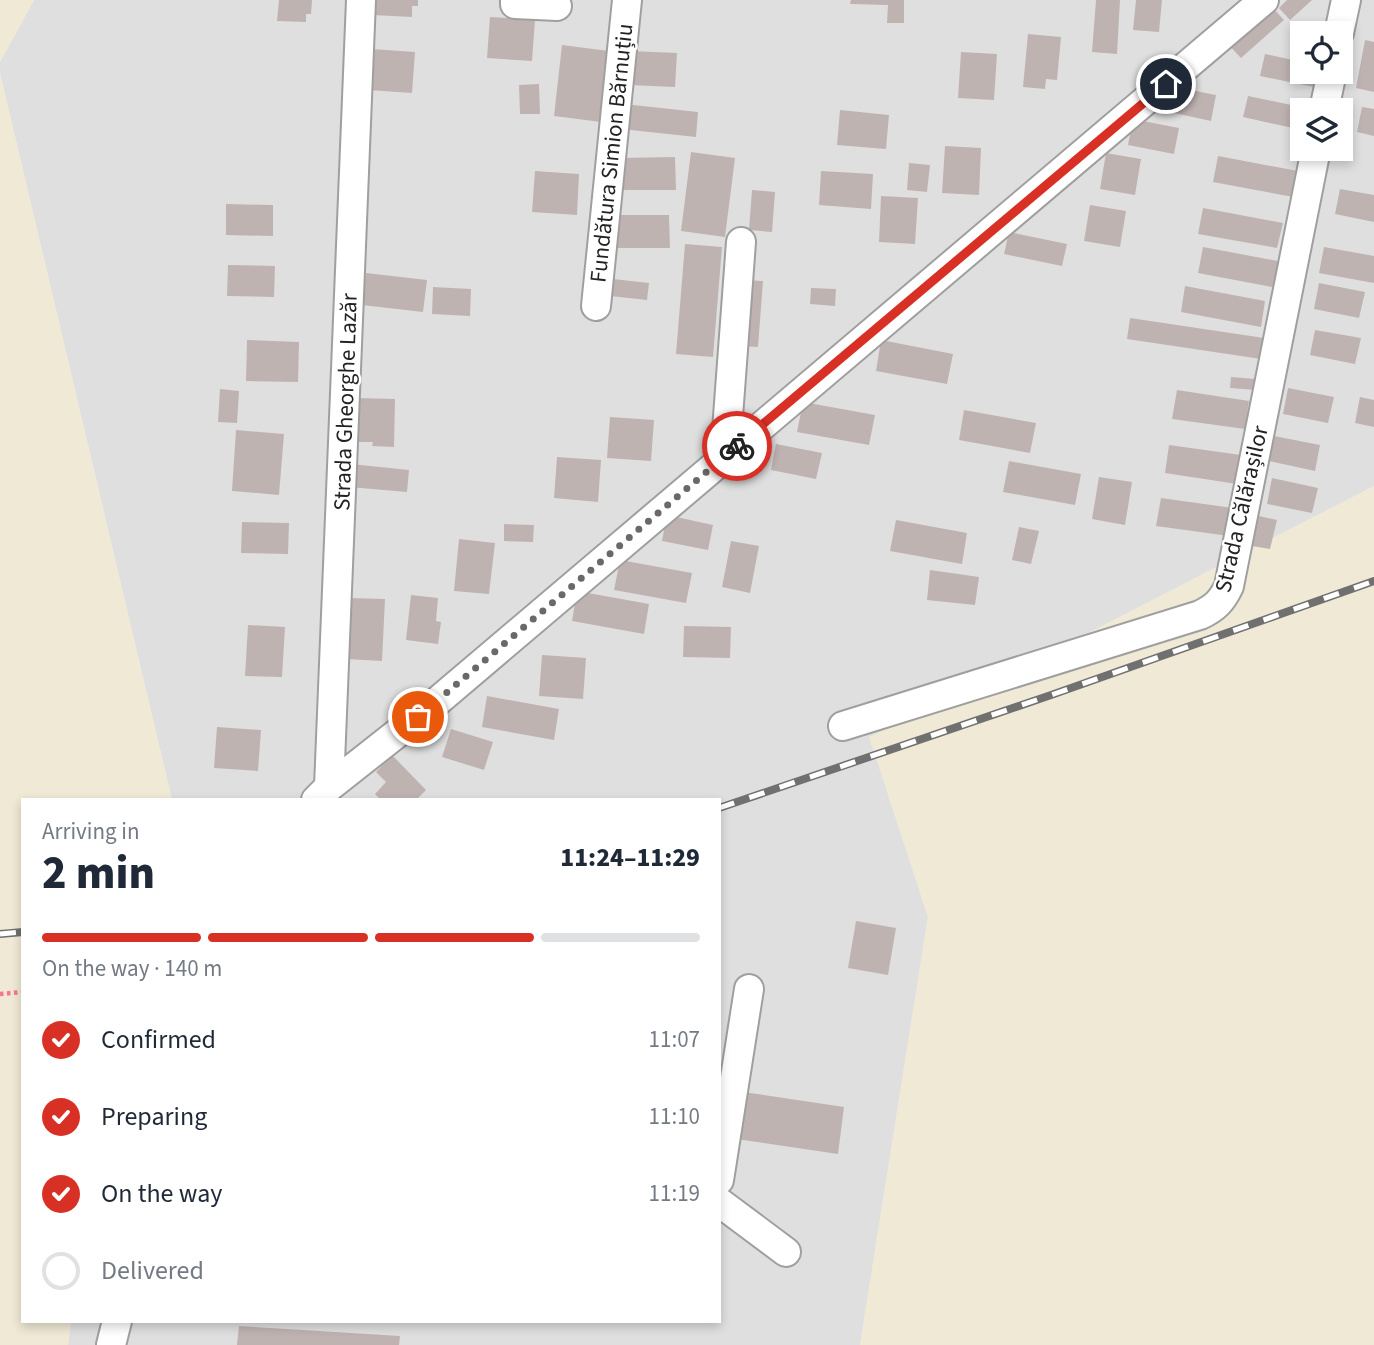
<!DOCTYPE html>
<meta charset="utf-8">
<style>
body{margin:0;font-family:"Source Sans 3",sans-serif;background:#f2f2f3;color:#1f2937;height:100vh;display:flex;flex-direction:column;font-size:26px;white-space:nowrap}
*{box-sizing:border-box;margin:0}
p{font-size:23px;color:#747a83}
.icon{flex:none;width:38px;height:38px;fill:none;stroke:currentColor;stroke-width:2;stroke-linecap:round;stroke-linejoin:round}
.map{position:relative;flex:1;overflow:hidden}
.details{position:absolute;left:21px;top:798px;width:700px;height:525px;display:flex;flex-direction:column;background:#fff;border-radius:0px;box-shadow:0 4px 10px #0003}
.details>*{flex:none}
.controls{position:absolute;left:1290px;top:21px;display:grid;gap:14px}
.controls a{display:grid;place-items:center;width:63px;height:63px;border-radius:0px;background:#fff;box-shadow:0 4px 10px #0003;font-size:35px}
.pin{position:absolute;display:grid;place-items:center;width:60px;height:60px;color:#fff;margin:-30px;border:4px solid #fff;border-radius:50%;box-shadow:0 2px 7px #0007}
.courier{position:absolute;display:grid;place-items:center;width:70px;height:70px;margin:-35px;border:5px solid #d93025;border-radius:50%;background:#fff;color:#222;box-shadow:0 2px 9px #0007}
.summary em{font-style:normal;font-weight:800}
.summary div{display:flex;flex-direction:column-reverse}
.summary{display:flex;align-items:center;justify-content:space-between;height:119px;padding:0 21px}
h1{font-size:46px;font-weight:800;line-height:52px}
.bar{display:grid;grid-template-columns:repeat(4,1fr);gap:10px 7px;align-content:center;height:84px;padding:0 21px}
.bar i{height:9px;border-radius:5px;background:#e0e1e3}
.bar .active{background:#d93025}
.bar p{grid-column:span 4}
ol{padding:0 21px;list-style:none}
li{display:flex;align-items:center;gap:21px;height:77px}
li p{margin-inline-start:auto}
li .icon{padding:7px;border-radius:50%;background:#d93025;color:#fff;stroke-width:4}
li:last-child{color:#747a83}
li i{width:38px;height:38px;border:4px solid #e0e1e3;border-radius:50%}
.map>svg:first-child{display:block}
.residential{fill:#e0dfdf;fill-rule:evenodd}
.farmland{fill:#efe9d5}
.building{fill:#bfb3b2}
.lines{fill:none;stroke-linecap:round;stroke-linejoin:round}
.minor-casing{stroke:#9f9f9f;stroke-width:32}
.path{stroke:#f57690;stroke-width:4.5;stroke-dasharray:3.5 3.5;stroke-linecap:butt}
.minor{stroke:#fff;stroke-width:28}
.rail-casing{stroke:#707070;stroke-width:8}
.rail{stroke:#fff;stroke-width:5;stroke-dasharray:16;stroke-linecap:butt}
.done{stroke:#6a6968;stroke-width:7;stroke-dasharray:0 12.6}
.route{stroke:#d93025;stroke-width:9}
.labels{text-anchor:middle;stroke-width:5;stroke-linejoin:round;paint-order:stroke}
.street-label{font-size:23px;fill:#222;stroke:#fff}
</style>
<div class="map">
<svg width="1374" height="1345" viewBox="0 0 1374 1345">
<rect width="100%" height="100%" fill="#f1ece9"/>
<!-- residential -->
<path class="residential" d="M34,0H1374V486L1040,658L870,737L928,917L860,1345H68L71,1321H719V800H172L0,73V62ZM1302,33H1340V72H1302ZM1302,110H1340V149H1302Z"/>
<!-- farmland -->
<path class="farmland" d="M0,0H34L0,62Z
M0,73L172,800H23V1321H71L68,1345H0Z
M1374,486V1345H860L928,917L869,737L1040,658Z"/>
<!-- building -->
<path class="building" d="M279,0H312L311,14H306V22L277,21Z
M373,0H418V6H412V17L373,15Z
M851,0H904V23H887L888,5L850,4Z
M1096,0H1120L1117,54L1092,52Z
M1136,0H1162L1159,32L1133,30Z
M1287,0H1312L1290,20L1279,8Z
M1269,4L1284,20L1241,58L1226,42Z
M490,17L535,20L532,61L487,58Z
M1028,34L1061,37L1057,80L1046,79L1045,89L1023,87Z
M1365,40L1374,42V92L1356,88Z
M562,45L609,51L601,122L554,116Z
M371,49L415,52L412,93L368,90Z
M631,51L677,53L675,87L629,85Z
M961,52L997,54L994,100L958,98Z
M1265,54L1302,62V72H1322L1319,88L1260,76Z
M539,84L540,114H520L519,85Z
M1170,86L1216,95L1211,121L1165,111Z
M1248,96L1310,109L1302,110V130L1243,117Z
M624,104L698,112L696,137L621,129Z
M1362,107L1374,109V136L1357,132Z
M840,110L889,115L886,149L837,145Z
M1133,119L1179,128L1174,154L1128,145Z
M945,146L981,148L979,195L942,193Z
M691,152L735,158L725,237L681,231Z
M1106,153L1141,159L1135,195L1100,189Z
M1218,156L1298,171L1293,197L1213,182Z
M675,157L676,190H619V158Z
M909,163L930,165L927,192L907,190Z
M535,171L579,174L577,215L532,212Z
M821,171L873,174L871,209L819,205Z
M1340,189L1374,195V222L1335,214Z
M752,190L775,192L772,232L749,230Z
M881,196L918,198L915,244L879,242Z
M226,204L273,205V236L226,235Z
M1090,205L1126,211L1120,247L1084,241Z
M1203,208L1283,223L1277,248L1198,234Z
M613,215H669L670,248H613Z
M1009,232L1067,244L1062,266L1004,254Z
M685,244L722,247L713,357L676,354Z
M1203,247L1283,262L1277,288L1198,273Z
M1324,247L1374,256V283L1319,273Z
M228,265L275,266L274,297L227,296Z
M366,273L427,280L423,312L362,305Z
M604,278L649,283L647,300L601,295Z
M744,280L763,281L758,347L739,346Z
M1319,283L1365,292L1359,318L1314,309Z
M1185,286L1265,301L1261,327L1181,312Z
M433,287L471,289L470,316L432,314Z
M811,288L836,289L835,306L810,304Z
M1130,318L1264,338L1261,359L1127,339Z
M1315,330L1361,338L1355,364L1310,355Z
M247,340L299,342L298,382L246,381Z
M881,340L953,354L947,384L876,371Z
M1231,377L1256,379L1255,390L1230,388Z
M1288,388L1334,397L1328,423L1283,414Z
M220,389L239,391L237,423L218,422Z
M1177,390L1249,401L1245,429L1172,419Z
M1360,397L1374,400V427L1355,423Z
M359,398L395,399L394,447L372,446L373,442H358Z
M803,402L875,415L869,445L797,432Z
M964,410L1036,423L1030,453L959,440Z
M610,417L654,420L651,461L607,458Z
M236,430L284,434L279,495L232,491Z
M1274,436L1320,445L1315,471L1269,461Z
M776,444L822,453L816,479L771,470Z
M1169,445L1241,455L1237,484L1165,473Z
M557,457L601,460L598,502L554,498Z
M1009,461L1081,474L1075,505L1003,492Z
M351,464L409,470L407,492L349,487Z
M1099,477L1132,482L1125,525L1092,519Z
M1272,478L1318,488L1312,513L1267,504Z
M1161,498L1233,508L1229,536L1156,526Z
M667,515L713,525L708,550L662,541Z
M1259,516L1277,520L1270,549L1252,546Z
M896,520L967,533L962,564L890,551Z
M242,522L289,523L288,554L241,553Z
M504,524L534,525L533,542L504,541Z
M1019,527L1039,531L1031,564L1012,560Z
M459,539L495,543L489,594L454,591Z
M731,541L759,546L750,593L722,587Z
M620,560L692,573L686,603L614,590Z
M930,570L979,577L975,605L927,600Z
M577,591L649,604L644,634L572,621Z
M411,595L438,598L436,621L441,622L438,644L406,640Z
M349,598L385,599L382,661L346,659Z
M248,625L285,627L282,677L245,676Z
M684,626L731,627L730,658L683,657Z
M542,655L586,658L583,699L539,696Z
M487,696L559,709L554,740L482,727Z
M217,727L261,730L258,771L214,768Z
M451,729L493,742L484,770L442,757Z
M392,755L426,790L416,800H381L375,794L386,782L376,772Z
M856,921L896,928L888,975L848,968Z
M743,1092L844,1107L838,1154L736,1139Z
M239,1326L400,1336L399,1345H237Z"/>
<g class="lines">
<defs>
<path id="minor" d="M515,0V4L557,6
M1339,33L1346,0
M1324,110L1332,72
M596,306L627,0
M725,457L741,242
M843,726L1200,615C1215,608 1222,601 1229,586L1316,149
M329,787L361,0
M316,800L329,787L433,705L1264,0
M719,1180L749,989
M719,1202L786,1252
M111,1345L117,1321"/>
</defs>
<!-- minor casing -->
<use href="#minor" class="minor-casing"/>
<!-- path -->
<path class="path" d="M0,994L23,992"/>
<!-- minor -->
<use href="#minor" class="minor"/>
<defs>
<path id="rail" d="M719,808L1054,694L1374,581
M0,934L23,932"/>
</defs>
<!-- rail casing -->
<use href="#rail" class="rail-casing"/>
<!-- rail -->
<use href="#rail" class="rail"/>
</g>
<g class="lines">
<!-- done -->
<path class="done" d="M418,717L737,446"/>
<!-- route -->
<path class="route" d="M737,446L1166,84"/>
</g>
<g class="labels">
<!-- street labels -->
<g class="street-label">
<text transform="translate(611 153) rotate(-84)" y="8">Fundătura Simion Bărnuțiu</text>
<text transform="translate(345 402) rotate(-88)" y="8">Strada Gheorghe Lazăr</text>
<text transform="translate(1241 509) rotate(-77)" y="8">Strada Călărașilor</text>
</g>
</g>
</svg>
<div class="controls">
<a><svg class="icon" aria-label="locate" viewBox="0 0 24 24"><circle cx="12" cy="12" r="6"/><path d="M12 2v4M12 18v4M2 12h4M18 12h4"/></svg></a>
<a><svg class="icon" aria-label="layers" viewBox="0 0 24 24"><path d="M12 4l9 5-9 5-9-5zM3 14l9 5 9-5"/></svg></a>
</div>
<div class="pin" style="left:418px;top:717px;background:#ea580c"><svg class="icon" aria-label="bag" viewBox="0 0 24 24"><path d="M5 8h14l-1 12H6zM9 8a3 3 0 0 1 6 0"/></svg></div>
<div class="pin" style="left:1166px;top:84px;background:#1f2937"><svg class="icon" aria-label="home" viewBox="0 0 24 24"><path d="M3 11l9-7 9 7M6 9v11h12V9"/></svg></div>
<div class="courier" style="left:737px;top:446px"><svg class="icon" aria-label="bike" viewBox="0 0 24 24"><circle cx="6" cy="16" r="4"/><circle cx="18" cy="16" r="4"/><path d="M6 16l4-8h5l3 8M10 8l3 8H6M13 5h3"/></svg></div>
<section class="details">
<div class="summary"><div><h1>2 min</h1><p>Arriving in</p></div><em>11:24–11:29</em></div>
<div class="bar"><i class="active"></i><i class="active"></i><i class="active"></i><i></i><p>On the way · 140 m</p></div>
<ol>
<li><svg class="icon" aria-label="check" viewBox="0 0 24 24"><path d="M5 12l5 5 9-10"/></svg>Confirmed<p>11:07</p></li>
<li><svg class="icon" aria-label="check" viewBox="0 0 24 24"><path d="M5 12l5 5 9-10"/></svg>Preparing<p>11:10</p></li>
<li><svg class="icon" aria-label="check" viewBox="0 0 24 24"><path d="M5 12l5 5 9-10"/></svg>On the way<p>11:19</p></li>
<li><i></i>Delivered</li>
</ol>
</section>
</div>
